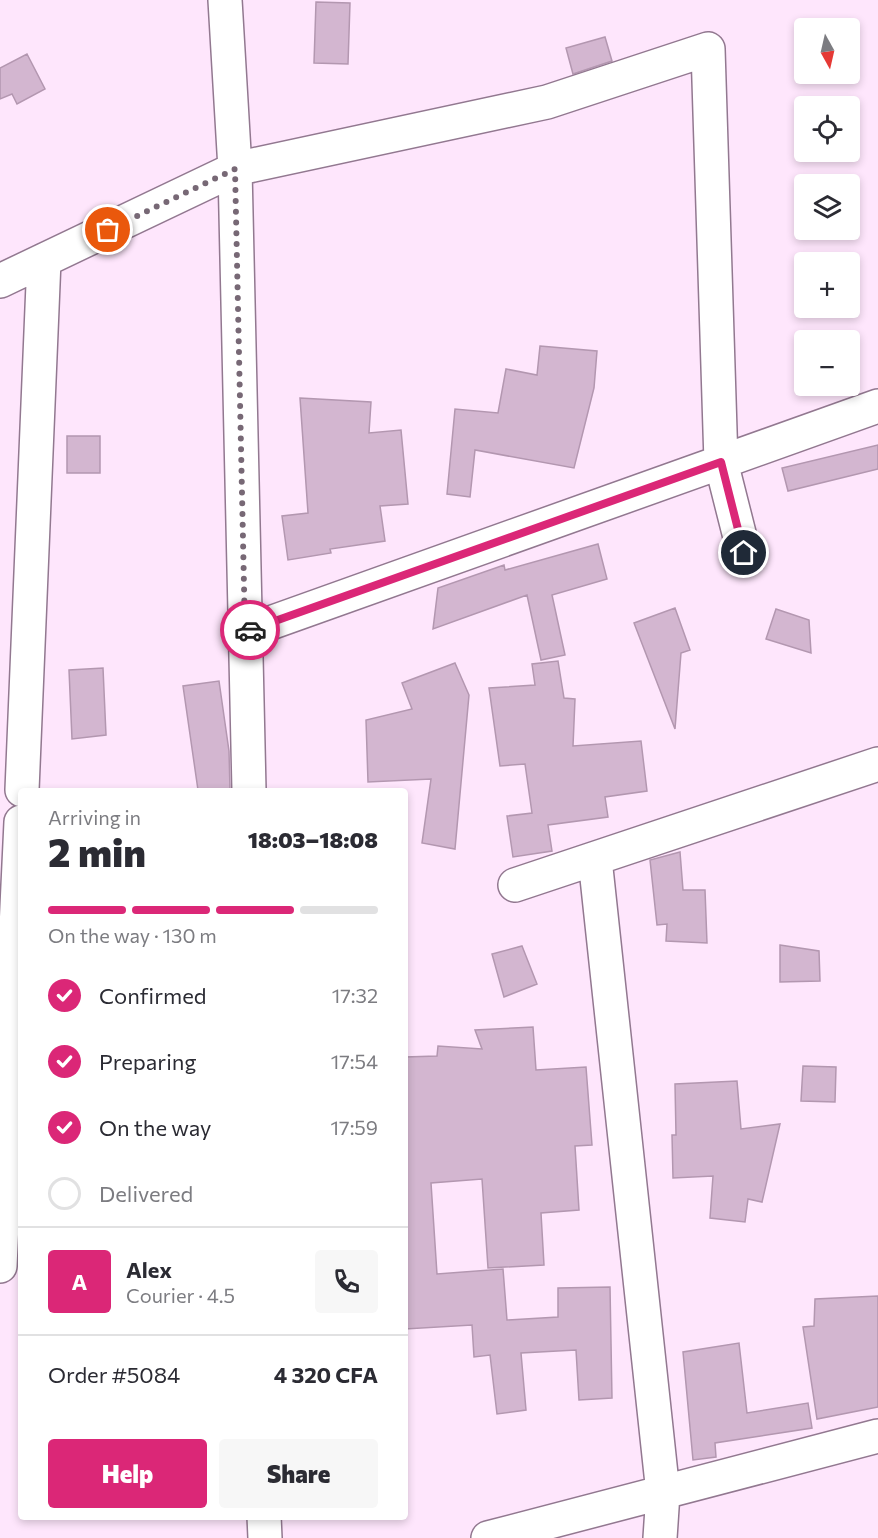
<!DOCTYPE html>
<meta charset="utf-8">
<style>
body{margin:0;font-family:Commissioner,sans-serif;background:#f7f7f7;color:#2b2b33;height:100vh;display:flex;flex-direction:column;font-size:22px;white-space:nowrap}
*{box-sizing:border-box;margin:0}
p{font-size:20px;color:#7c7c81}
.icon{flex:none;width:33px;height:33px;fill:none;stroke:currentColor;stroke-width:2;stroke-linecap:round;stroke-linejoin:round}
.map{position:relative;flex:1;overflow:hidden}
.sheet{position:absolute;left:18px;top:788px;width:390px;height:732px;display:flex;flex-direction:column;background:#fff;border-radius:6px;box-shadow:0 3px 9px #0003}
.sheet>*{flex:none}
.needle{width:39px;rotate:172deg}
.fabs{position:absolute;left:794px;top:18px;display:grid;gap:12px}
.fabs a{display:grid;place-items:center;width:66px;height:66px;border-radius:6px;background:#fff;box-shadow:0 3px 9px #0003;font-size:30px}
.pin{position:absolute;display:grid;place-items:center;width:51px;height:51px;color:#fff;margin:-26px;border:3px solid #fff;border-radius:50%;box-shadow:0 2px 6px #0007}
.courier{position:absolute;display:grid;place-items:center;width:60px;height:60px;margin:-30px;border:4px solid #db2777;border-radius:50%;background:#fff;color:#222;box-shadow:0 2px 8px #0007}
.head em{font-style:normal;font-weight:800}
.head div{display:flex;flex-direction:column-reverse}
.head{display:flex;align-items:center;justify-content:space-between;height:102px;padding:0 30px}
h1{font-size:39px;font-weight:800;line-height:45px}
.bar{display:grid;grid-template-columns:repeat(4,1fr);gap:9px 6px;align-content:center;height:72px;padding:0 30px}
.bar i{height:8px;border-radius:4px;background:#e1e1e2}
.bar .current{background:#db2777}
.bar p{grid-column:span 4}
.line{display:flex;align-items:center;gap:15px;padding:0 30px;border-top:2px solid #e1e1e2}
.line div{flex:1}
.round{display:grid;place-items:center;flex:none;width:63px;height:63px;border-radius:6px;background:#f7f7f7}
ol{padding:0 30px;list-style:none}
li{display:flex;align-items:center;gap:18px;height:66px}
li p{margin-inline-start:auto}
li .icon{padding:6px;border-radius:50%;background:#db2777;color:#fff;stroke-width:4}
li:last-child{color:#7c7c81}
li i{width:33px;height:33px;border:3px solid #e1e1e2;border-radius:50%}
.button{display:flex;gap:12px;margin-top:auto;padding:12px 30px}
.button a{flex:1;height:69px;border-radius:6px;background:#db2777;color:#fff;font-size:24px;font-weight:800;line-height:69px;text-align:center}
.button a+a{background:#f7f7f7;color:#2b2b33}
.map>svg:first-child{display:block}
.building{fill:#d3b6d0;stroke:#b397b0;stroke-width:1.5}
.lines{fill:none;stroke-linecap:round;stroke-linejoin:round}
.street-casing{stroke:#927890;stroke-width:36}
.street{stroke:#fff;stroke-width:33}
.done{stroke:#776875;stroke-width:6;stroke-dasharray:0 10.8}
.route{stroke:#db2777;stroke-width:8}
</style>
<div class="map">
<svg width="878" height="1538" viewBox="0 0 878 1538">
<rect width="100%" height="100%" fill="#fee6fc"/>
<!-- building -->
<path class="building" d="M316,2L350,3L348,64L314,63Z
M605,37L612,61L573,74L566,48Z
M27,54L45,89L17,104L12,94L0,99V68Z
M540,346L597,351L594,388L574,468L475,450L470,497L447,494L455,409L498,413L506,369L537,375Z
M300,398L371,402L369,433L401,430L408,504L380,506L385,541L330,549L331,553L288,560L282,516L308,513Z
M67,436H100V473H67Z
M878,445V469L788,491L782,468Z
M598,544L607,579L552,595L565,655L541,660L527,595L433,629L438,588L504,565L505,570Z
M675,608L690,650L681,653L675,729L634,623Z
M776,609L809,620L811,653L766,639Z
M558,661L564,698L575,699L573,746L641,741L647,791L605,797L608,817L548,825L552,851L513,857L507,816L532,813L525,764L500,766L489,688L535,685L532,664Z
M455,663L469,695L455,849L422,843L431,779L368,782L366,720L412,709L402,683Z
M103,668L106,735L72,739L69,670Z
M219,681L229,751L230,790H198L183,686Z
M680,852L683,890H705L707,943L666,941L667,924L657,925L650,860Z
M780,945L819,951L820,981L780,982Z
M522,946L537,984L504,997L492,954Z
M533,1027L536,1070L586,1067L592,1145L575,1146L579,1210L541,1213L544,1265L488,1268L482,1179L431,1183L437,1274L503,1269L507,1320L558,1317V1288L610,1287L612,1398L579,1400L576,1350L521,1353L526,1410L497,1414L490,1355L474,1357L472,1325L405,1329V1057L437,1056L438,1046L482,1049L475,1030Z
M803,1066L836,1067L835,1102L801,1101Z
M737,1081L741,1129L780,1124L762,1202L748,1199L745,1222L710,1218L713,1176L673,1178L672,1135H676L675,1084Z
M878,1296V1407L817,1419L803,1327L814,1326L815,1299Z
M739,1343L747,1413L808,1403L812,1428L715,1443L716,1457L693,1460L683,1352Z"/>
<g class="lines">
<defs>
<path id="street" d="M225,0L235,169L249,790
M0,281L235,169L547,102L708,49L721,462L744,553
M245,632L878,406
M22,790L44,260
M595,859L663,1493L660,1538
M515,885L878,764
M0,1266L21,822
M264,1516L265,1538
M488,1538L878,1436"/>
</defs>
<!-- street casing -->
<use href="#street" class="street-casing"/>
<!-- street -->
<use href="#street" class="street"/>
</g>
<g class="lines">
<!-- done -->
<path class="done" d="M108,230L235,169L245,632L250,630"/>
<!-- route -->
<path class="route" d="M250,630L721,462L744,553"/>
</g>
</svg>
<div class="fabs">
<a><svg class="needle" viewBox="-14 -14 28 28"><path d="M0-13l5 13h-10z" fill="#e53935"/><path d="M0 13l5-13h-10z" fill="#7c7c81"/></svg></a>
<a><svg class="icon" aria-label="locate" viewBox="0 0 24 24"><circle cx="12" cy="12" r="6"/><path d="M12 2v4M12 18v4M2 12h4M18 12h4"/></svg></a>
<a><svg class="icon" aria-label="layers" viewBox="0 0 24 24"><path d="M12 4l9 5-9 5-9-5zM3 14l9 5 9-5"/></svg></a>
<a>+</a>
<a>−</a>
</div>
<div class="pin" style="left:108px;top:230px;background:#ea580c"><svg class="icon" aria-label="bag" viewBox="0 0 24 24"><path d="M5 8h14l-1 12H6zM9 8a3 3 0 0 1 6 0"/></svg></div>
<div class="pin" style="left:744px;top:553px;background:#1f2937"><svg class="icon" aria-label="home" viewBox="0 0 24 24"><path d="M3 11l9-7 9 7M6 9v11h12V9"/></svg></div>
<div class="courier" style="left:250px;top:630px"><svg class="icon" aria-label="car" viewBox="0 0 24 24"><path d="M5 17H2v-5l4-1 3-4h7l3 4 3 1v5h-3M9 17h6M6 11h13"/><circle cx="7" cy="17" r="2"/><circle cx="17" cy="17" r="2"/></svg></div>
<section class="sheet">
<div class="head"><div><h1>2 min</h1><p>Arriving in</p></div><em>18:03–18:08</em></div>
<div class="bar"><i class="current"></i><i class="current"></i><i class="current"></i><i></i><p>On the way · 130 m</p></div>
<ol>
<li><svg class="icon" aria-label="check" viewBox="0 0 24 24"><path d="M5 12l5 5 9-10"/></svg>Confirmed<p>17:32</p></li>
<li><svg class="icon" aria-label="check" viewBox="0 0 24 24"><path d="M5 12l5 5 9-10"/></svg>Preparing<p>17:54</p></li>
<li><svg class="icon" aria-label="check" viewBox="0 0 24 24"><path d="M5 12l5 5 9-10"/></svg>On the way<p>17:59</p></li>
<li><i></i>Delivered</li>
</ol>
<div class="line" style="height:108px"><b class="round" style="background:#db2777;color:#fff">A</b><div><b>Alex</b><p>Courier · 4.5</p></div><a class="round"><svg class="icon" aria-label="phone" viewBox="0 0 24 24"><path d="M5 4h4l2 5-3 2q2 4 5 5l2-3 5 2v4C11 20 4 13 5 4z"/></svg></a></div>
<div class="line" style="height:78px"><div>Order #5084</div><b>4 320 CFA</b></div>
<div class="button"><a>Help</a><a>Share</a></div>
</section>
</div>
